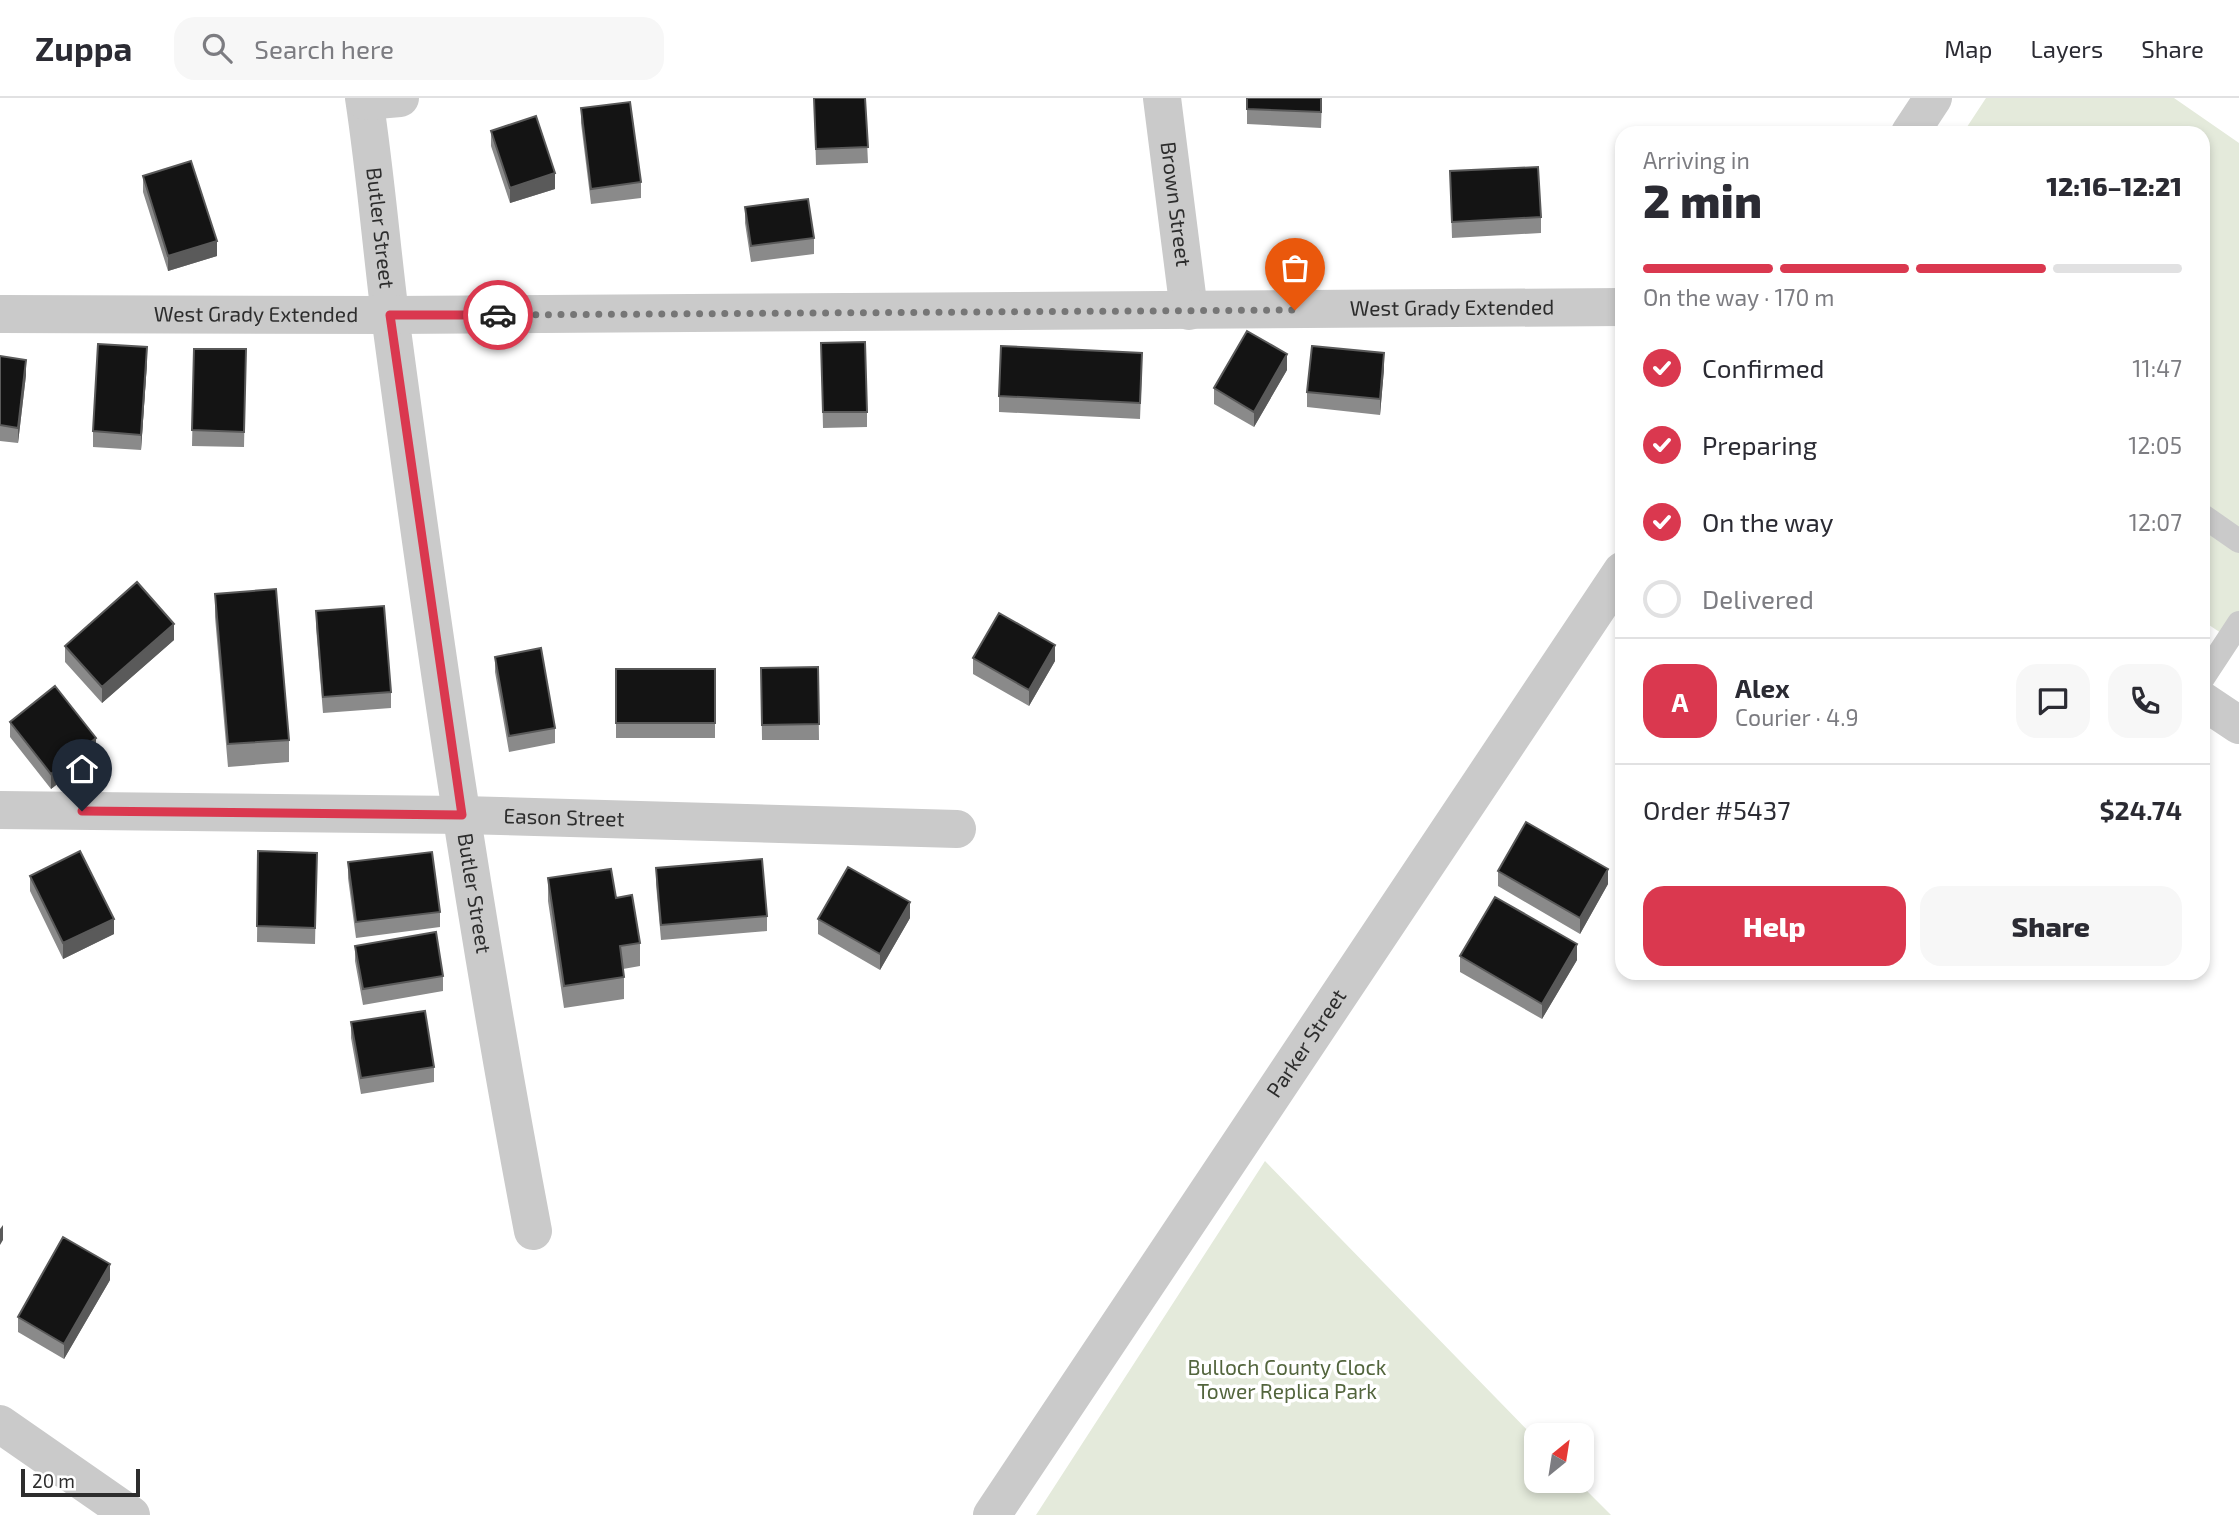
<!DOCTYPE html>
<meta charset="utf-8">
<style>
body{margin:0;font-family:"Exo 2",sans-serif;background:#f7f7f7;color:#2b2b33;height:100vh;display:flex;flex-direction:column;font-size:26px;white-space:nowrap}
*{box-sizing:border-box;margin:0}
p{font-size:23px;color:#7c7c81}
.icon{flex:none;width:38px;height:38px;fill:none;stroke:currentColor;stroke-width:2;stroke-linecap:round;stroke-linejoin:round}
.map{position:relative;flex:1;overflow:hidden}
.sheet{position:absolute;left:1615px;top:28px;width:595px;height:854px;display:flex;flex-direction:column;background:#fff;border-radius:21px;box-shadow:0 4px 10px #0003}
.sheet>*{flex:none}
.needle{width:46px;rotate:30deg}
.tools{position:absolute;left:1524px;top:1325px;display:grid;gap:14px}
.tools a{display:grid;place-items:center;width:70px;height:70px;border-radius:14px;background:#fff;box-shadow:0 4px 10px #0003;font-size:35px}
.scale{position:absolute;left:21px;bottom:18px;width:119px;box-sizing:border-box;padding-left:7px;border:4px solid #2d2d2d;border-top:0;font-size:19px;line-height:24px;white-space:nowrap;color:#2d2d2d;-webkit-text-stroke:5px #fff;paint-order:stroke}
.pin{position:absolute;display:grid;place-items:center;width:60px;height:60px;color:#fff;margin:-72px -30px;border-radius:50% 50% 50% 0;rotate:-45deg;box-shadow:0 0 7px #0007}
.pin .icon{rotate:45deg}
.courier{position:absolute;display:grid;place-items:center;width:70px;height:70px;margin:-35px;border:5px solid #da384f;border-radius:50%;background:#fff;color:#222;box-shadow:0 2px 9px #0007}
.summary em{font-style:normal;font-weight:800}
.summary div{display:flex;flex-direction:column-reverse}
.summary{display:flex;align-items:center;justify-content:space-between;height:119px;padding:0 28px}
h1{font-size:46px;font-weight:800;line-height:52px}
.bar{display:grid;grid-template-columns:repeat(4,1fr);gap:10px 7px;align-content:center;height:84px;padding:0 28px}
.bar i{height:9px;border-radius:5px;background:#e1e1e2}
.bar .current{background:#da384f}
.bar p{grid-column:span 4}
.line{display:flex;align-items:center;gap:18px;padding:0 28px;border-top:2px solid #e1e1e2}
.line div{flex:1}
.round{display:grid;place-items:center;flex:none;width:74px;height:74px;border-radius:21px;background:#f7f7f7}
ol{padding:0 28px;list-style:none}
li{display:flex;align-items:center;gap:21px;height:77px}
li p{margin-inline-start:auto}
li .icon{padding:7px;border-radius:50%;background:#da384f;color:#fff;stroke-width:4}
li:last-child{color:#7c7c81}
li i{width:38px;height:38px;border:4px solid #e1e1e2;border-radius:50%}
.primary-button{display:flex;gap:14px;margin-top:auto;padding:14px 28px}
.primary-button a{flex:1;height:80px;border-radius:21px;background:#da384f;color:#fff;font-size:28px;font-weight:800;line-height:80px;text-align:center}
.primary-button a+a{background:#f7f7f7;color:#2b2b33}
header{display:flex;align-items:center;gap:42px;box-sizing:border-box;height:98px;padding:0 35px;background:#fff;border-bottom:2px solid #e1e1e2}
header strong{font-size:33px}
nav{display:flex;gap:38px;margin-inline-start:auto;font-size:24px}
.search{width:490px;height:63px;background:#f7f7f7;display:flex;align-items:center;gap:18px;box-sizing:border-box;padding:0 24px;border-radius:21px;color:#7c7c81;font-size:26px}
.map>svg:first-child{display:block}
.green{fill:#e4eadb}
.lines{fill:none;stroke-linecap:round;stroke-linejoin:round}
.service{stroke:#cacaca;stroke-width:24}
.minor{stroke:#cacaca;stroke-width:38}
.tertiary{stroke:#cacaca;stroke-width:38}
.wall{fill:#8a8a8a}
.shaded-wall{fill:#5a5a5a}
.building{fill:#141414;stroke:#5a5a5a;stroke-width:2}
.done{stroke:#767676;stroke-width:7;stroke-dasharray:0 12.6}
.route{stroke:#da384f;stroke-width:9}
.labels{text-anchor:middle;stroke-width:7;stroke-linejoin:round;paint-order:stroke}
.street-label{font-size:21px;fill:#2d2d2d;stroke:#fff}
.park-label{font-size:21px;fill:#53653d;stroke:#fff}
</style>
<header>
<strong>Zuppa</strong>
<div class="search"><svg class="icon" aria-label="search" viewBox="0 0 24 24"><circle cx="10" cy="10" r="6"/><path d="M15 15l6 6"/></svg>Search here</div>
<nav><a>Map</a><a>Layers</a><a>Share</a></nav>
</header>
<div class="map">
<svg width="2239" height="1417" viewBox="0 0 2239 1417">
<rect width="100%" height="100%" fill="#fff"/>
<!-- green -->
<path class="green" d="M1986,0H2174L2239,45V547L2203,523V35H1963Z
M1265,1063L1536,1341V1382L1577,1383L1611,1417H1036Z"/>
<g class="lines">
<!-- service -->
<path class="service" d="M2203,418L2239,443
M2203,580L2239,525"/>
<!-- minor -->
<g class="minor">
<path id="s1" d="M364,0C375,72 381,145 390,217C431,523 475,829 533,1133"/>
<path id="s2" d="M1162,0L1189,213"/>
<path d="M365,3L400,0"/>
<path d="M1910,35L1933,0"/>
<path id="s3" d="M0,216L391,217L1622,209"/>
<path d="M2203,603L2239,627"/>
<path id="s4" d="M0,712L462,717L957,731"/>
<path id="s5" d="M992,1417L1622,473"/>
</g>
<!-- tertiary -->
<path class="tertiary" d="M0,1326L131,1417"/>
</g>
<!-- wall -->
<path class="wall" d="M814,0H865L868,65L816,67Z
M1247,0H1322L1321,30L1247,26Z
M581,10L641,84V100L591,106L581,25Z
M491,33L555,91L510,105L491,48Z
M1450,73L1541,119V135L1452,140Z
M143,78L217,158L168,173L143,94Z
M745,109L814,140V156L751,164L745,125Z
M821,245L867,314V329L823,330Z
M194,251H246L244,349L192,348Z
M0,258L26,277L18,345L0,343Z
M147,265L141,352L93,349V333Z
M1142,271L1140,321L999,314V298Z
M1384,271L1380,317L1307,309V294Z
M1287,272L1254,329L1214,306V290Z
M215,496L289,642V664L228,669L215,519Z
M316,513L391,594V610L323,615L316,529Z
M174,542L102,605L65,564V548Z
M495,559L555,630V645L509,654L495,574Z
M973,560L1055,563L1029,608L973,576Z
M818,569L819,642H762L761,570Z
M616,571H715V640H616Z
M10,624L96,656L51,691L10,639Z
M258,753L317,755L315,846L257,844Z
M348,764L440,814V829L356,840L348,780Z
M656,770L767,818V833L661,842L656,786Z
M1498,773L1608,786L1580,836L1498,788Z
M30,778L114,836L63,861L30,793Z
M548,780L616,800L640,845V868L623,871L624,879V901L564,910L548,803Z
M910,820L880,872L818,836V821Z
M355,848L443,878V893L363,907L355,863Z
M1460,858L1577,862L1542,921L1460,874Z
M351,924L434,969V984L361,996L351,940Z
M110,1182L64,1261L18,1234V1219Z"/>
<!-- shaded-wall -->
<path class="shaded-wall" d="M555,75V91L510,105V90Z
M217,143V158L168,173V158Z
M147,249V265L141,352V337Z
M1384,255V271L1380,317V301Z
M1287,256V272L1254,329V314Z
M26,262V277L18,345V330Z
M174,526V542L102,605V589Z
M1055,547V563L1029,608V592Z
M96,640V656L51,691V676Z
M1608,771V786L1580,836V820Z
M910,804V820L880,872V856Z
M114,821V836L63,861V845Z
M1577,846V862L1542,921V906Z
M3,1127V1142L0,1147V1131Z
M110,1166V1182L64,1261V1246Z"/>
<!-- building -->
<path class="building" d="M814,0H865L868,49L816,51Z
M1247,0H1321V14L1247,11Z
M630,4L641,84L591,91L581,10Z
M536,18L555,75L510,90L491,33Z
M191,63L217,143L168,158L143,78Z
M1538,69L1541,119L1452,124L1450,73Z
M808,101L814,140L751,148L745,109Z
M1247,233L1287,256L1254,314L1214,290Z
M865,244L867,314H823L821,245Z
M98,246L147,249L141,337L93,333Z
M1001,248L1142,255L1140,305L999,298Z
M1312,248L1384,255L1380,301L1307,294Z
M194,251H246L244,334L192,332Z
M0,258L26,262L18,330L0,327Z
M137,484L174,526L102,589L65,548Z
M276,491L289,642L228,646L215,496Z
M384,508L391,594L323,599L316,513Z
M999,515L1055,547L1029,592L973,560Z
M541,550L555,630L509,638L495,559Z
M818,569L819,626L762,627L761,570Z
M616,571H715V625H616Z
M55,588L96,640L51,676L10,624Z
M1526,724L1608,771L1580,820L1498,773Z
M80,753L114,821L63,845L30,778Z
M258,753L317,755L315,830L257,828Z
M432,754L440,814L356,824L348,764Z
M762,761L767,818L661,827L656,770Z
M848,769L910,804L880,856L818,821Z
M611,771L616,800L632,797L640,845L620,848L624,879L564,888L548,780Z
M1495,799L1577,846L1542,906L1460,858Z
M436,834L443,878L363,891L355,848Z
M425,913L434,969L361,980L351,924Z
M63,1139L110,1166L64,1246L18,1219Z"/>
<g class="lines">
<!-- done -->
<path class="done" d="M498,217L1295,212"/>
<!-- route -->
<path class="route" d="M82,713L462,717L390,217H498"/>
</g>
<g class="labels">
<!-- street labels -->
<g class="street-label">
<text dy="7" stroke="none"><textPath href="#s2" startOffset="107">Brown Street</textPath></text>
<text dy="7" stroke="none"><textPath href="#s1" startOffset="131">Butler Street</textPath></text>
<text dy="7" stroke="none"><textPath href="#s3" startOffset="1452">West Grady Extended</textPath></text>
<text dy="7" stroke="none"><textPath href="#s3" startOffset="256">West Grady Extended</textPath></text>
<text dy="7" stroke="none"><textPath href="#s4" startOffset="564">Eason Street</textPath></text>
<text dy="7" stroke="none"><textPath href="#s1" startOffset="803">Butler Street</textPath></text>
<text dy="7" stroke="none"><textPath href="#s5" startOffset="567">Parker Street</textPath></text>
</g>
<!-- park labels -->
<g class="park-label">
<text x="1287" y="1277">Bulloch County Clock<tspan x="1287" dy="24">Tower Replica Park</tspan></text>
</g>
</g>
</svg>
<div class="tools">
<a><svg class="needle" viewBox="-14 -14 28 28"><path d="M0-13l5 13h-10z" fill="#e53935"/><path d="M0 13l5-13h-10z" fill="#7c7c81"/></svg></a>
</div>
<div class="scale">20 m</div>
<div class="pin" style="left:1295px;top:212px;background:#ea580c"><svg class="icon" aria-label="bag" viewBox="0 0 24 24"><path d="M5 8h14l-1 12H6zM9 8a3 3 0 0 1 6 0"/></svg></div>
<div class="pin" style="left:82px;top:713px;background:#1f2937"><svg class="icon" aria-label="home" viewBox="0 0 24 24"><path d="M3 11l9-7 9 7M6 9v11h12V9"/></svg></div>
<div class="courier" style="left:498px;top:217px"><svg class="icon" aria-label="car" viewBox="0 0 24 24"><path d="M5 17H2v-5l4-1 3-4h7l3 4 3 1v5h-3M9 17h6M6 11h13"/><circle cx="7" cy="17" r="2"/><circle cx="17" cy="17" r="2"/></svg></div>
<section class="sheet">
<div class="summary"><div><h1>2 min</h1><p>Arriving in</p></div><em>12:16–12:21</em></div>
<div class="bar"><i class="current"></i><i class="current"></i><i class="current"></i><i></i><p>On the way · 170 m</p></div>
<ol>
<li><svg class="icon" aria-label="check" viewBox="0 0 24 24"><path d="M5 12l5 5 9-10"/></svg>Confirmed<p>11:47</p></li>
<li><svg class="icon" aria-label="check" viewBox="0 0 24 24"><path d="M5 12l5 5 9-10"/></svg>Preparing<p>12:05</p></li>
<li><svg class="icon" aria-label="check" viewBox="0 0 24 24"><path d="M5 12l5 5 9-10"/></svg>On the way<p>12:07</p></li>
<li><i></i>Delivered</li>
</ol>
<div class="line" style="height:126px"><b class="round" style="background:#da384f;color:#fff">A</b><div><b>Alex</b><p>Courier · 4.9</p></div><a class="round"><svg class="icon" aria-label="chat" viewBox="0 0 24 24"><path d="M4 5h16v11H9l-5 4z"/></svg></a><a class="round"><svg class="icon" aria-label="phone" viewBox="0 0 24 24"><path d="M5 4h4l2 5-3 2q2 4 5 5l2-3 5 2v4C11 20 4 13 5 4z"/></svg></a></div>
<div class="line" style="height:91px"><div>Order #5437</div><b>$24.74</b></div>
<div class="primary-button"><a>Help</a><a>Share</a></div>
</section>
</div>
